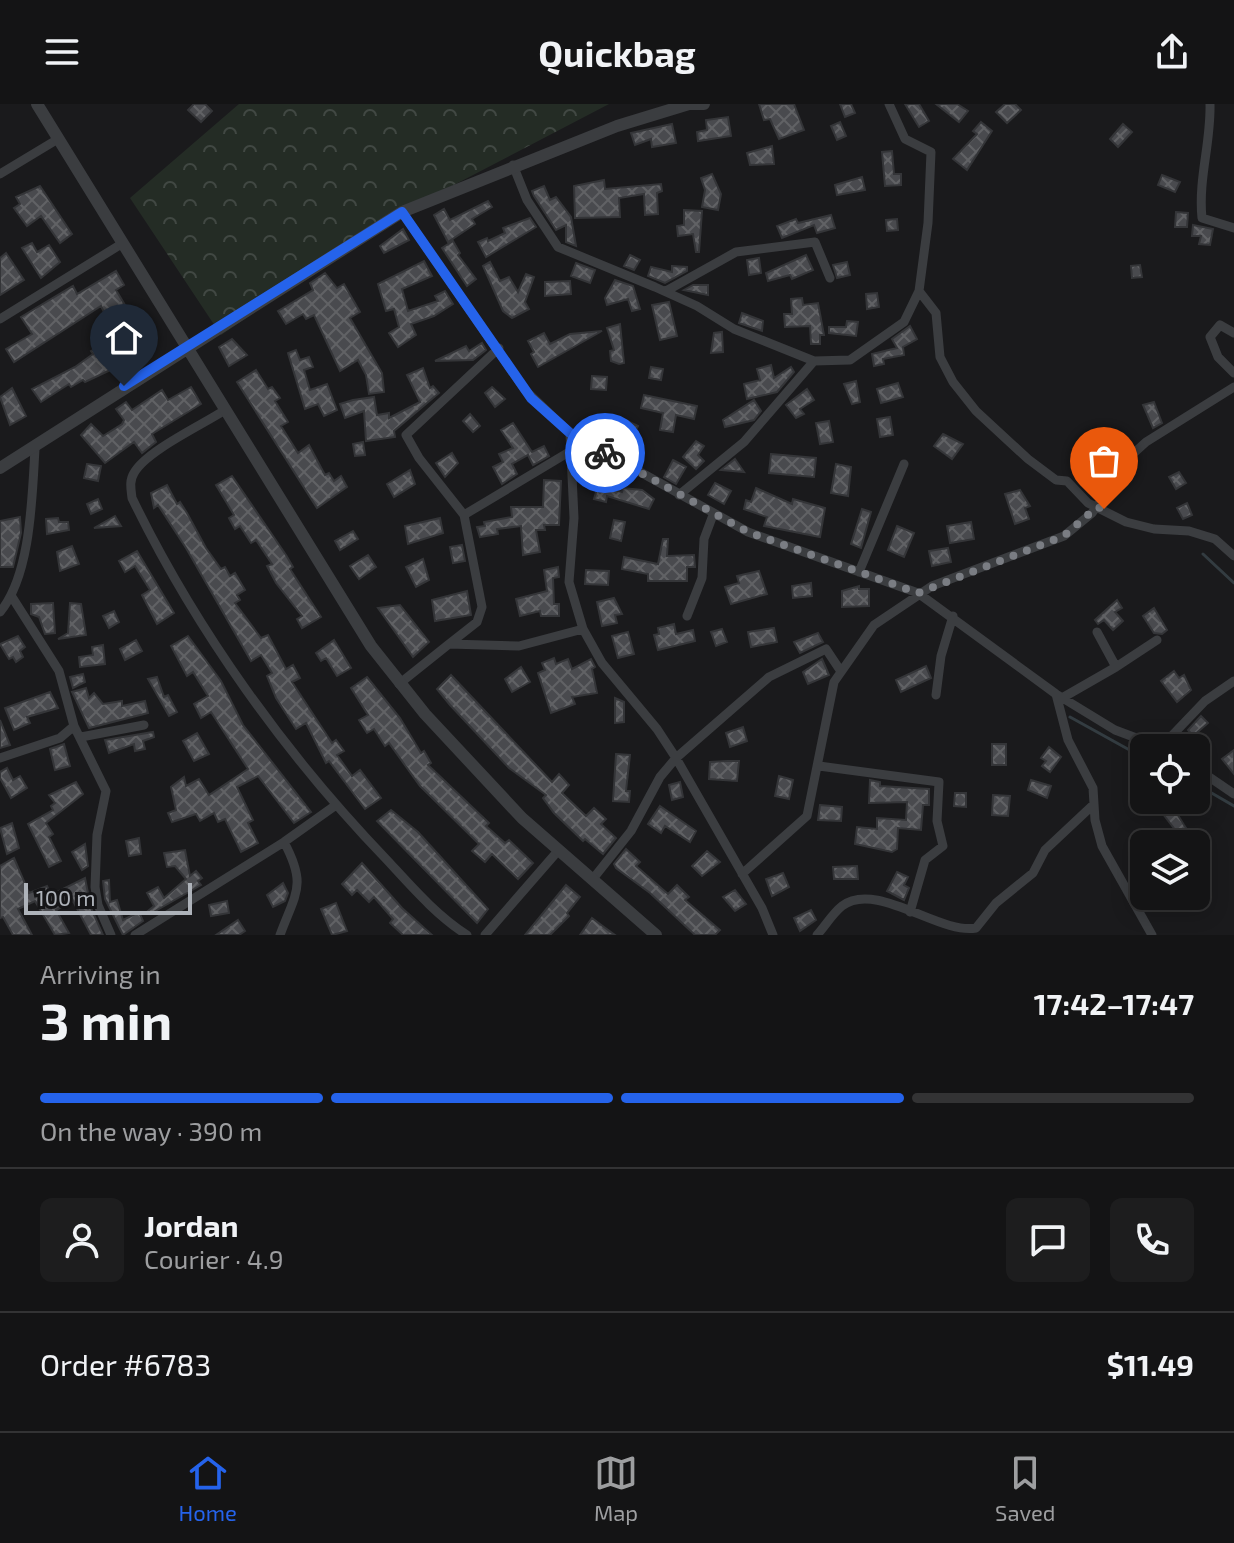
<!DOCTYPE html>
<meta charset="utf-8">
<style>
body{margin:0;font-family:"Exo 2",sans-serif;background:#1d1d1e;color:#f1f3f6;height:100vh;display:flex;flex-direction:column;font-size:30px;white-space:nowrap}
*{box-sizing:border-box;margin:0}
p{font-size:26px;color:#9d9ea0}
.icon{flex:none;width:44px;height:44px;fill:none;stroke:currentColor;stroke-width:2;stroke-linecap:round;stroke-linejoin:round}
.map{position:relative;height:831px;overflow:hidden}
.side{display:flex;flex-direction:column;background:#141415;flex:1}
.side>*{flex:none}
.controls{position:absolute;left:1130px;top:630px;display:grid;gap:16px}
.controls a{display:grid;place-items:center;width:80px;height:80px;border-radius:12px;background:#141415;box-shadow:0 4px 20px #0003,0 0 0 2px #333334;font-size:40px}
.scale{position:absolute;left:24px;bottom:20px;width:168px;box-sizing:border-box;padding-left:8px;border:4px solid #aeb3ba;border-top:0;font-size:22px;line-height:28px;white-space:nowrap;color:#aeb3ba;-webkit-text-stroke:6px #151517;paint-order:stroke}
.pin{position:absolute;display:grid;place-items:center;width:68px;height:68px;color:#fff;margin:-82px -34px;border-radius:50% 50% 50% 0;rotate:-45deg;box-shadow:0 0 8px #0007}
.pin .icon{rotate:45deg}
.courier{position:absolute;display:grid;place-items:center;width:80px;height:80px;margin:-40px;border:6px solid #2563eb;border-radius:50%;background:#fff;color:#222;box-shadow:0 2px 10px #0007}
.overview em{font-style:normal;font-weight:700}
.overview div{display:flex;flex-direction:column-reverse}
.overview{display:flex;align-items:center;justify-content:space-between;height:136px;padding:0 40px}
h1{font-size:52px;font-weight:700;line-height:60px}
.bar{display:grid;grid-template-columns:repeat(4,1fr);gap:12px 8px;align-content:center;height:96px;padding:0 40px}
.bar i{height:10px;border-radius:6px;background:#333334}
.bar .selected{background:#2563eb}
.bar p{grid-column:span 4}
.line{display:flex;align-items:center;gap:20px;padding:0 40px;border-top:2px solid #333334}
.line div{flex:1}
.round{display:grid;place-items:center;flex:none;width:84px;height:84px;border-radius:12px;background:#1d1d1e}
header{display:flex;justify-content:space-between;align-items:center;height:104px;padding:0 40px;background:#141415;font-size:36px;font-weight:700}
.tabs{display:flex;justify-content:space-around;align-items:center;height:112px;border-top:2px solid #333334;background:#141415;font-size:22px;color:#9d9ea0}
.tabs a{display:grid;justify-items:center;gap:4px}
.tabs .selected{color:#2563eb}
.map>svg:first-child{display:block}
.forest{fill:url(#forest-crowns)}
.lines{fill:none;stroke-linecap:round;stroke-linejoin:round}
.stream{stroke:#333c41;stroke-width:3}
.building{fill:url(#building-cross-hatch);stroke:#343538;stroke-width:2}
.minor{stroke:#3b3d40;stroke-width:9}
.tertiary{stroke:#3b3d40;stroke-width:12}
.done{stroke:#7a7d83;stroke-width:8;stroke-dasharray:0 14.4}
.route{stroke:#2563eb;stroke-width:10}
</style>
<header><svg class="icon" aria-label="menu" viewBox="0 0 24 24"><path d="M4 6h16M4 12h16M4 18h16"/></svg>Quickbag<svg class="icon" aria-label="share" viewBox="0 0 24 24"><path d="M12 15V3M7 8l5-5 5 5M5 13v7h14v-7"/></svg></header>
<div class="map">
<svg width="1234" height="831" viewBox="0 0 1234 831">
<defs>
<pattern id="forest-crowns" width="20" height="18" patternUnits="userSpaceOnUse" patternTransform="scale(2)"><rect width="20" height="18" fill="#242c25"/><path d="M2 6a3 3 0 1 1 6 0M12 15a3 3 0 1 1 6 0" fill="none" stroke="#414843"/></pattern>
<pattern id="building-cross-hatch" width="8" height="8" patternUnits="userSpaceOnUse" patternTransform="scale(2)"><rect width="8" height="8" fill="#494a4e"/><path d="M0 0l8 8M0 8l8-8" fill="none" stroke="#616265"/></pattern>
</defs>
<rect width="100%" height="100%" fill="#1a1a1c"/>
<!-- forest -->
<path class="forest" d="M239,0H609L402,108L221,231L130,94Z"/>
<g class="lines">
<!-- stream -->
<path class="stream" d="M1203,450L1234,479
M1070,613L1144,654
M1196,680L1234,702"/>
</g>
<!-- building -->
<path class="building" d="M194,0H205L212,7L201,18L188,6Z
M759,0H794L804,26L779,35L770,15L764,16Z
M840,0H851L855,9L845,13Z
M905,0H919L929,17L919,23Z
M936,0H957L968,7L959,18Z
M1005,0H1015L1021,6L1007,19L996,8Z
M728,13L731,32L698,37L697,28L707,26L706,16Z
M840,18L846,32L837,36L831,22Z
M981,18L992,27L967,66L953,55L977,30L973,27Z
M672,20L676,39L652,43L651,35L635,41L631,29Z
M1123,20L1132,28L1118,43L1110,35Z
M772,42L774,60L750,61L747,49Z
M892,47L894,70H901V81L885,82L882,48Z
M712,70L721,90L718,106L702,103L705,86L701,74Z
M1162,71L1180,78L1175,88L1158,81Z
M862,73L865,86L837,91L835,81Z
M604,76L605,85L661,80L662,87L657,89L658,110L645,111L644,90L619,94L620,113L575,114L574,82Z
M40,82L72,130L60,139L41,112L27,122L14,104L20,100L16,93Z
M544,82L550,96L556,93L571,113L576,142L566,138V121L556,126L534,92L532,87Z
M488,97L492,103L472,115L475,120L448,138L434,111L444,105L450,116Z
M684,106L702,107L699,148H696L693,130L678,132L677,122L684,121Z
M1176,108L1188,109L1187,123H1175Z
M831,111L835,124L817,129L814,121L782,134L777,122L796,115L798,119Z
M530,114L536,123L486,153L478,138L487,134L488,137L505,129L503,124Z
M897,115L898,126L887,127L886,116Z
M1193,121L1213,125L1210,141L1199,140L1201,132H1192Z
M403,125L409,136L384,149L380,142Z
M453,137L460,149L458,151L476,175L467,182L442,144Z
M32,139L37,148L49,141L60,158L41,174L22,144Z
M6,149L24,176L0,191V154Z
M630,151L640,156L634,166L624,162Z
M806,151L813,166L792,175L790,171L768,177L766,169Z
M759,154L761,169L749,171L747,156Z
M424,157L432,172L402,185L408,207L438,197L435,192L445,187L453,200L434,212L411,220L416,231L398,243L389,229L399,223L394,205L386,207L378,180Z
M490,158L500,177L509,173L518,188L526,170L534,173L525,198L529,205L512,214L503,207L483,162Z
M847,158L850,171L837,174L833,161Z
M576,159L595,166L590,179L571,172Z
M1140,161L1142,173L1132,174L1131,162Z
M672,162L687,163V167L665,179L648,172L651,163L672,168Z
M116,167L124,181L116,186L137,221H142L148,243L130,250L124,238L128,237L126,215L111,223L101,202L14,258L6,245L32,230L21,213L73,182L77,190Z
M325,169L337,184L344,180L360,208L350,214L382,269L384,288L369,290L366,271L358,256L340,267L314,211L306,215L303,210L286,220L278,207L313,186L310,179Z
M615,176L633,182L640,205L632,207L628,195L607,201L605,194Z
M570,177L571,190L545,192V178Z
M693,181H708V191L684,186Z
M877,189L879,203L867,205L866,190Z
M802,194L803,201L818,199L824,231H820V240H811L810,222L785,223L784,210H792L791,195Z
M669,198L677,232L660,236L652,201Z
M742,209L763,217L762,227L739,219Z
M847,217L858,218L856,232L829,229V223H846Z
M620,220L624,259L619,260L611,257L610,247L614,246L607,224Z
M910,222L917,235L903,243L904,251L883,255L884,260L874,262L872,250L897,244L892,235Z
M602,227L538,263L531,250L534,248L528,237L544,229L550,240L570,230Z
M722,228L723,248L711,249L714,229Z
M232,235L247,251L229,262L219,243Z
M106,239L119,262L85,278L83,276L71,283L69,280L41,298L32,285L75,263L93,250L91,247Z
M482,239L486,246L473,256L435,257L466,242L469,247Z
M296,246L300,256L309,253L313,263L304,266L310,286L327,280L337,306L324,312L318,300L305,305L288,249Z
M771,261L774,274L791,263L794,268L777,288L747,295L744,280L760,276L757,265Z
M651,263L663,265L661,276L649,274Z
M423,264L430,284L433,282L439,289L394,327L395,333L366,337L364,307L345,314L340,300L353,296L374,293L377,311L389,309V314L420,298L407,271Z
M256,266L268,285L272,283L280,294L275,297L288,318L281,322L298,349L309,341L325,371L329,369L334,377L341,372L347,383L317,404L237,278Z
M592,272L607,273L606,286L591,285Z
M856,277L860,298L852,300L844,280Z
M898,279L903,293L881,299L877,285Z
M191,283L201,300L152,330L156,338L142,349L134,338L105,359L81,331L91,320L103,332L122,320L124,316L116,305L126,298L132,306L162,286L168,296Z
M492,283L505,295L495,303L485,289Z
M12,284L26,312L10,321L0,293Z
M807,285L814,296L800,305L804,310L796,314L786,301Z
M644,291L697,302L694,315L676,311L673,328L660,326L663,309L641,304Z
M754,296L761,307L754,316L725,323L723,316Z
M1154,298L1162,319L1153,324L1143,301Z
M470,310L480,322L473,328L463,317Z
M890,313L893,331L880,333L877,315Z
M623,315L638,322L627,345L612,339Z
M829,317L833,338L820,340L816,319Z
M513,319L532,348L544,342L549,352L533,361L528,351L512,360L517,370L502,380L493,363L503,358L499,350L513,344L501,326Z
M943,330L963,340L952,355L934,342Z
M696,337L704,342L698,351L704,357L696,365L683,353Z
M363,338L365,351L355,352L353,340Z
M452,349L458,359L445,373L436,359Z
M771,350L816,354L814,373L769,369Z
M735,355L744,368L721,366Z
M673,356L686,363L676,380L664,373Z
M87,360L101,362L98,377L84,374Z
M836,360L851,363L848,392L831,389Z
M410,366L415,380L394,393L387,380Z
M1179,368L1186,379L1176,385L1169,373Z
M232,372L286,451L293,463L290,465L321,513L302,524L297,515L302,512L276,479L267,462L272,460L256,436L251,439L240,422L235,425L229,414L234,411L216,381Z
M544,376L561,377L559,421H544L545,426H536L540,448L523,451L521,422L497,425L498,430L480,433L477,423L485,422L484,418L512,413L511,403H543Z
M715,379L731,387L724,400L708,391Z
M167,381L177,400L180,398L187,409L206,444L221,465L225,463L230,472L235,469L245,486L237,491L240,496L235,499L261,534L268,531L286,565L293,561L300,574L292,578L332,639L336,636L344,647L337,651L352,672L360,666L381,694L365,705L329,657L326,659L306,619L296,625L276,594L267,572L272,569L261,551L251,557L186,444L158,401L154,404L151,389Z
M598,381L622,388L623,384L642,386L654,395L649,405L607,392L606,398L594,395Z
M756,384L792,400L793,395L825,404L820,433L764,422L767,413L744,405L746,396L751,398Z
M1020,386L1030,402L1025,404L1029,415L1015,420L1005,390Z
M98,395L102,405L91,410L87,400Z
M1187,399L1192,411L1183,415L1177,404Z
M862,405L871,408L861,444L851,440Z
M115,412L121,422L94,424Z
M20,413L21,429L13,463H0V417Z
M58,414L59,418H68L69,426L47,430L46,415Z
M440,414L443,429L408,440L405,422Z
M614,416L625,418L621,437L610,434Z
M971,418L974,435L950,439L947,422Z
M897,422L914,429L904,453L888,446Z
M353,427L358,435L340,446L335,437Z
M663,435H668L667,452L694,451L695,463H687V477H648V470L622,465L624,453L658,460Z
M462,441L465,457L453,459L450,443Z
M72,442L79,460L60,467L57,448Z
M948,444L951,458L932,462L929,447Z
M137,447L174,509L157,520L142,491L150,486L135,462L125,468L119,457Z
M368,451L376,463L359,475L350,462Z
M423,455L429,476L416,483L406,463Z
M558,463L559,473L553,474L554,500H559V512H541L540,507L520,512L516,495L547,487L544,466Z
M586,466L609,467L608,481L585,480Z
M759,467L767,490L731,500L725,483L739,479L737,472Z
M811,479L812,492L793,494L792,482Z
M859,482V485H869V502L842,503V487Z
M467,487L471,511L435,517L432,496Z
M614,494L622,510L615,511L617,519L602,522L597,498Z
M1117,496L1122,504L1115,508L1123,517L1113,526L1104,516L1098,520L1095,516Z
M53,499L55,529L45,530L39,513L31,510V500Z
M70,499L81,500L86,531L58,535L68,529Z
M400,501L429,538L413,553L378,504Z
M1154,504L1167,526L1162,530L1154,529L1143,512Z
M114,507L119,518L109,524L103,512Z
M674,520L676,530L693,526L695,537L658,546L654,531L659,530L658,524Z
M774,524L777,538L751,543L748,528Z
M722,525L727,538L716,542L711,528Z
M628,528L634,550L618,554L612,532Z
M818,529L823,538L800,549L794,538Z
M18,532L25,543L20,547L23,553L16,558L13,553L9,555L0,540Z
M188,532L221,577L243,621L311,708L294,719L258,672L237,683L253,716L248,719L258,739L241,748L225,715L218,718L214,709L200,717L196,710L172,718L168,709L176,706L171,683L184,673L186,682L199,675L209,691L248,665L211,608L201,614L194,600L208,592L193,568L187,572L171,542Z
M136,536L142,547L125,556L120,545Z
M334,536L351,564L337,572L326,554L321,557L316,549Z
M103,541L105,560L80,563L79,553L93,551L92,543Z
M554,554L556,560L568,555L572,565L591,555L595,563L592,565L597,589L572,593L575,600L551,609L538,569L545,566L542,559Z
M822,555L829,571L808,580L803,568Z
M926,562L931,574L901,588L896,576Z
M521,563L530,578L512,588L505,575Z
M1174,567L1179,574L1184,571L1191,586L1177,598L1161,577Z
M83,570L85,578L73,584L70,573Z
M451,571L552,678L559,670L569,681L562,689L586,712L594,704L606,715L601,720L616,734L603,750L585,735L583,737L554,709L543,694L546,691L509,664L450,601L437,585Z
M157,573L164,593L168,591L177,608L169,612L148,575Z
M367,573L400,614L421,649L424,647L431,659L428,661L489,719L486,722L505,739L509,736L533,759L518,775L492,750L485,758L472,747L479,740L420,682L389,639L385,642L374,625L367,629L359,616L368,611L351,584Z
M86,584L89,594L94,589L103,600L122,597V602L145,597L148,609L89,624L72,588Z
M50,588L58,604L27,613L30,619L14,626L5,604Z
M615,594L624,598V618L615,619Z
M1201,612L1208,619L1193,632L1188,626Z
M0,616L10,641L0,644Z
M743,623L747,637L730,643L726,629Z
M153,628L154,633L143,637L145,645L135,647L134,640L109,649L105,636Z
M197,629L209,650L194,657L183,637Z
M64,640L70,662L55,666L50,645Z
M992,640H1006V661H992Z
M1049,643L1061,653L1050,668L1042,662L1046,657L1041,654Z
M1234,646V670L1222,655Z
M616,650L630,651L626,687H630L629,698L613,697Z
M727,657H739L737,677L709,675L710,658Z
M7,664L13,676L20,672L27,684L11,694L0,674V668Z
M779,672L793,676L789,695L775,692Z
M870,676L880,678V682L929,685V701H923L921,726L898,724L897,745L892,748L855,740L857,723L877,725V714L906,716L907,698L869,699Z
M1031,676L1051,682L1047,694L1028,686Z
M76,678L83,690L46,719L53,730L49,733L61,757L49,763L28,720L53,706L51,702L55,699L49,691Z
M680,678L683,693L672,696L669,681Z
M955,689H966V703L954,702Z
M993,691L1010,692L1008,712L992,711Z
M820,701L842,703L841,717L818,716Z
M660,702L696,727L690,738L665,722L661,729L648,720Z
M1173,703L1184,721L1197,740H1186L1163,710Z
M391,706L418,728L488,805L477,819L377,717Z
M12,719L19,744L7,750L0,724Z
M139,734L141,750L129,752L126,737Z
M85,740L88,762L82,766L72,748Z
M626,745L640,758L636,762L668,790L677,781L689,793L685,796L720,826L715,831H695L650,789L616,764L614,760Z
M185,746L190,772L196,767L202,774L198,777L201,781L150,810L148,807L154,802L147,789L158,783L164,794L186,775L175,762L167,763L164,749Z
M707,747L720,758L702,772L692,762Z
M14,754L29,789L47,782L51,791L85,774L91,804L103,831H91L73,797L56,806L69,829L55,831L35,797L18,805L32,831H13L3,813L0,814V762Z
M362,759L402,804L432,831H403L390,819L393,815L374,793L369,798L357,786L352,791L342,780Z
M857,762L858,775H834L833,763Z
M897,768L908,773L904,781L909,784L904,796L887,787Z
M783,769L789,783L772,792L766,775Z
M109,776L110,798L117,796L123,816L139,808L143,817L123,831L105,795L103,777Z
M283,779L288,789L285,797L273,803L267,791Z
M566,781L580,793L567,809L569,812L550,831H525Z
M735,786L746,800L735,807L723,793Z
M227,797L229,809L211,812L209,801Z
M336,799L347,827L332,831L321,805Z
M811,806L816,816L800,827L794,814Z
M592,814L604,823L615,831H580Z
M238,816L245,827L239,831H216Z"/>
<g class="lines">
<!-- minor -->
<path class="minor" d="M889,0L905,35L931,48L928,119L919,187L936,209L940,253L953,278L976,307L1028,355L1056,376L1067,377L1088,399L1126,418L1154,425L1189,427L1215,435L1234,452
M1210,0C1211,39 1198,75 1202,114L1234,124
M513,61L527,96L558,143L655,183L697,202L734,225L814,257
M0,70L58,35
M402,108L525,286L570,329L748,428L918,489L1056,590L1115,626L1163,644
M666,187L736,148L815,138L830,174
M0,215L123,139
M1234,229L1220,221L1210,233L1218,253L1234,269
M225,306C202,321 146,347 134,369C129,377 131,385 132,394C196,526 286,651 387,756C412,783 436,811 467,831
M570,329L574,414L569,478L583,525L602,559L657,625L676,654L762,804L773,831
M679,391L744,338L814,257L850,256L904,218L919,187
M464,411L569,348
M859,468L904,360
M12,493L59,567L74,622L106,687L97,731L95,783L98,801L111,831
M0,508C31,471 32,393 35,345
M687,512L702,474L704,435L713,411
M449,540L477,518L482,503L464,411L419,354L406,331L499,244
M1116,563L1157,536
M399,580L449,540L519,542L583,525
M1056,590L1068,636L1093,684L1095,716L1102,742L1152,831
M936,591L941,552L953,512
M1062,594L1116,563L1097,528
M81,633L144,621
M1161,643L1205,597L1234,577
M0,654L60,634L74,622
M819,662L939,678L937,717L943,742L925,756L910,808
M1196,664L1234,690
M742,770L807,712L834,578L874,521L932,482L1064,432L1092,409L1115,379L1124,358L1146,338L1234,283
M592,776L631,727L660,673L676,654L769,573L826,545L840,566
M135,831L284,738L336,701
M280,831C296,788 307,781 284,738
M485,831L557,748
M817,831C825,822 833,809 842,802C876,776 940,831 976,824L996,799L1033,769L1045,746L1093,701"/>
<!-- tertiary -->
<path class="tertiary" d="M37,0L371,542L425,610L522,714L656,831
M0,364L402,108L617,22L689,0H704"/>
</g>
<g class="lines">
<!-- done -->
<path class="done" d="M605,349L748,428L918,489L1064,432L1097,403L1104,405"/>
<!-- route -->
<path class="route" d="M124,282L402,108L531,294L570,329L605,349"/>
</g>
</svg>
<div class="controls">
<a><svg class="icon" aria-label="locate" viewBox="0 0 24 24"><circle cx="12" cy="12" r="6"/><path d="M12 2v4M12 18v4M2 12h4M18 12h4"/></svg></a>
<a><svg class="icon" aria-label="layers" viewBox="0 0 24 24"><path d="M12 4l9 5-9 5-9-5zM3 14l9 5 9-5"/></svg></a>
</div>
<div class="scale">100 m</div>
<div class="pin" style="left:1104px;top:405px;background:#ea580c"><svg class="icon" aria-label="bag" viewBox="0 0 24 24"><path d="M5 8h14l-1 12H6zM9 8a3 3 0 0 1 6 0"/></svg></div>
<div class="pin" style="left:124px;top:282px;background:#1f2937"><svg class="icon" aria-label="home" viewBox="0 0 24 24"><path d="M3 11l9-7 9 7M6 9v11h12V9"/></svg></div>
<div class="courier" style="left:605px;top:349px"><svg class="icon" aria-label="bike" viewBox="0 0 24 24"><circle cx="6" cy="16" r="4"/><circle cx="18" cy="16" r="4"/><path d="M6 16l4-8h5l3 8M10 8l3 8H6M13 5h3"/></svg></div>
</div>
<section class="side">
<div class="overview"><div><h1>3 min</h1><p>Arriving in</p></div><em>17:42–17:47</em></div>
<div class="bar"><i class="selected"></i><i class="selected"></i><i class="selected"></i><i></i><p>On the way · 390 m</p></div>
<div class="line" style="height:144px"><a class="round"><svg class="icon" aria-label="person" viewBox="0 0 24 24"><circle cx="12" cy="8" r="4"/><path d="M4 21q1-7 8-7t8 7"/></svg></a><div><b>Jordan</b><p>Courier · 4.9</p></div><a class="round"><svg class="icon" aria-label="chat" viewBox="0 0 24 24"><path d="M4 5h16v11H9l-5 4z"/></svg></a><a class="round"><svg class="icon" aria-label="phone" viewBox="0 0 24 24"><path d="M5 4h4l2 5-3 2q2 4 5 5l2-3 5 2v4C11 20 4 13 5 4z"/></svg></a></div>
<div class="line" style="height:104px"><div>Order #6783</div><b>$11.49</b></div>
</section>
<nav class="tabs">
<a class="selected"><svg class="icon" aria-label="home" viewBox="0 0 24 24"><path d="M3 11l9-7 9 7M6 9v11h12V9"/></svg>Home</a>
<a><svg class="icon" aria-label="map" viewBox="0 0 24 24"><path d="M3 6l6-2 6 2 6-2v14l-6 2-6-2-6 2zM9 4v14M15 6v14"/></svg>Map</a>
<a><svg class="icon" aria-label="saved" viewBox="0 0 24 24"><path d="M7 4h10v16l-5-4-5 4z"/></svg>Saved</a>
</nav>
